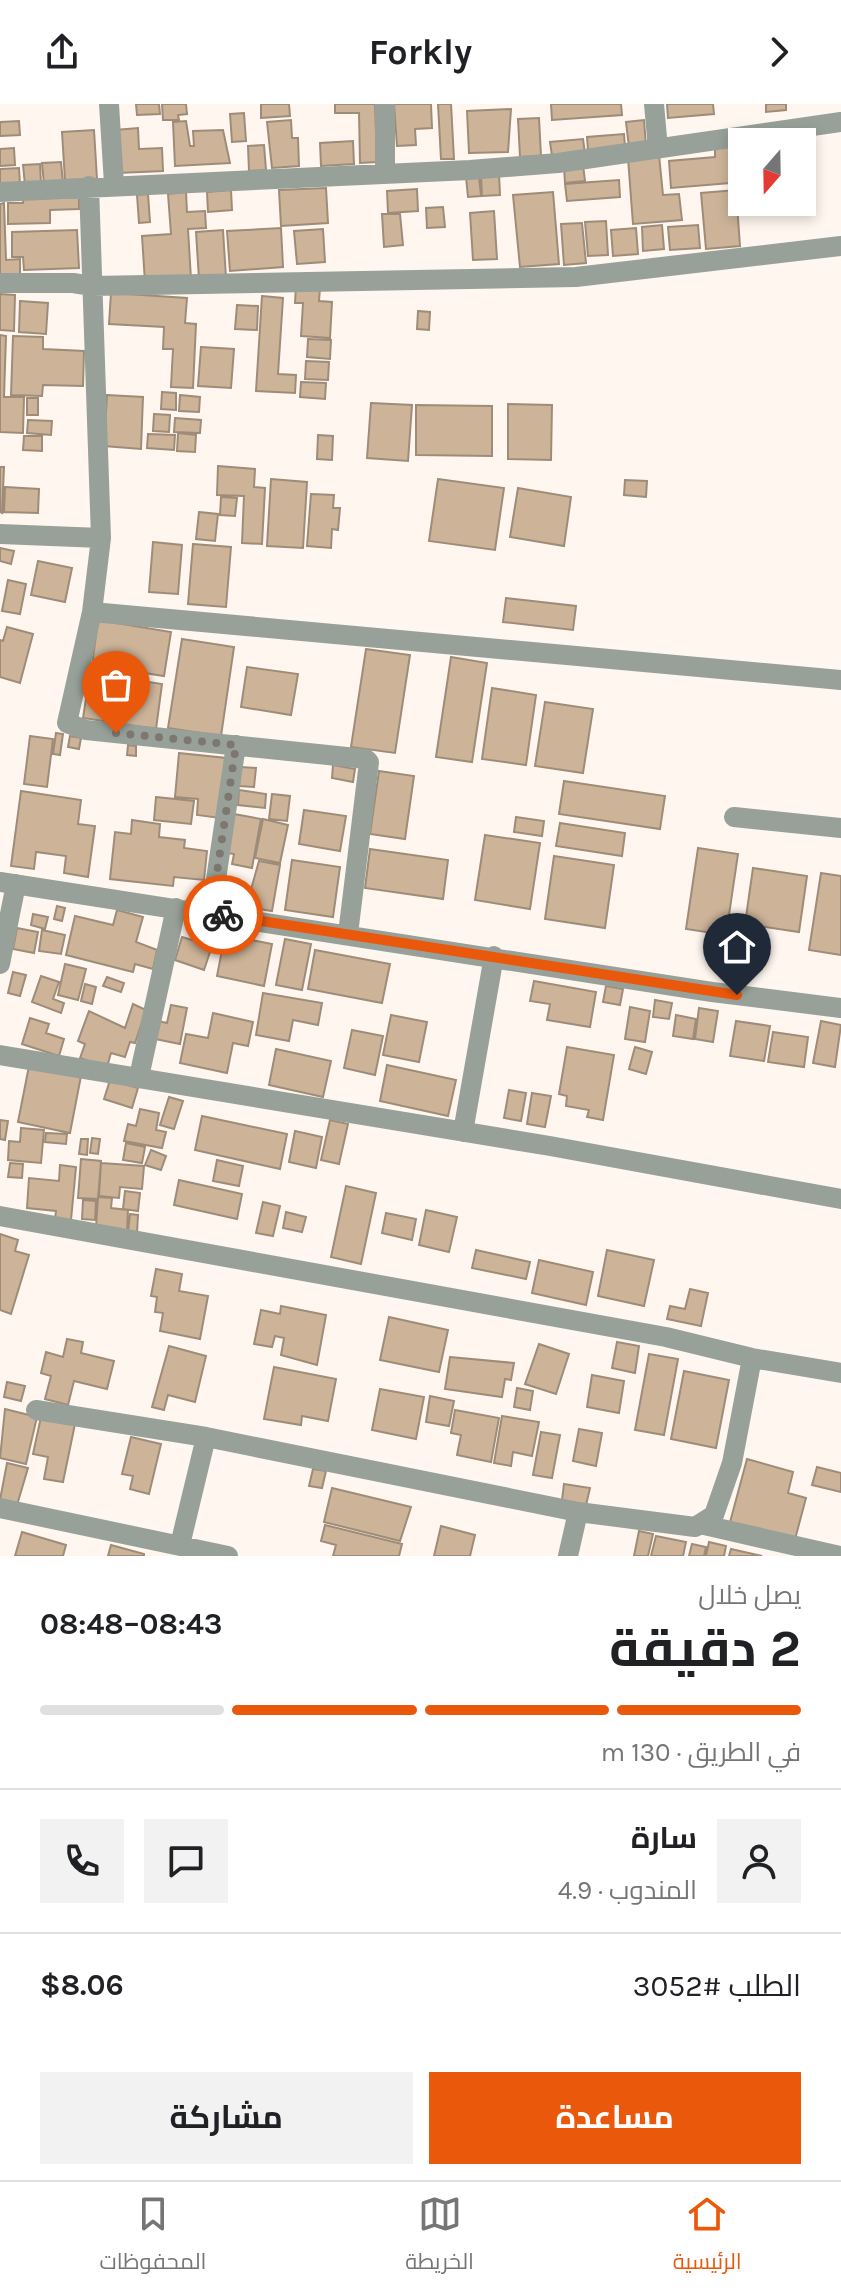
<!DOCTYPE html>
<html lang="ar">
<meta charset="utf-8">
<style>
body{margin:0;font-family:Karla,Cairo,sans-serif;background:#f2f2f2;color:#202124;direction:rtl;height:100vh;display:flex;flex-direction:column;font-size:30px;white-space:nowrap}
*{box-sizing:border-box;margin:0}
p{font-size:26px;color:#757577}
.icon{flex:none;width:44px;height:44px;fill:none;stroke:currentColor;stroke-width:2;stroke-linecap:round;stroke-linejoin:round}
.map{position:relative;height:1452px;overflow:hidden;direction:ltr}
.drawer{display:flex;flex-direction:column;background:#fff;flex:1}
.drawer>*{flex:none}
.needle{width:52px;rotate:200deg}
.buttons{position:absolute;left:728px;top:24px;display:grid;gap:16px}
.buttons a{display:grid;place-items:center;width:88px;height:88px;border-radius:0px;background:#fff;box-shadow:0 4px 12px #0003;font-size:40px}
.pin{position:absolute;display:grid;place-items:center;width:68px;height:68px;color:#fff;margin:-82px -34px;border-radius:50% 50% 50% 0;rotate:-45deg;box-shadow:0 0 8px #0007}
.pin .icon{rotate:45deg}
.courier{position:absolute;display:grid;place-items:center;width:80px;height:80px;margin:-40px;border:6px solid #ea580c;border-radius:50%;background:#fff;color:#222;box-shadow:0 2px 10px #0007}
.overview em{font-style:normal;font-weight:700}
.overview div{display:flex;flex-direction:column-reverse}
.overview{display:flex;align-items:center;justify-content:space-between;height:136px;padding:0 40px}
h1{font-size:52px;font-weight:700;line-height:60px}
.bar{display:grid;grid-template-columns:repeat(4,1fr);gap:12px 8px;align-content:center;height:96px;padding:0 40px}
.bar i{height:10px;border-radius:6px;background:#e0e0e0}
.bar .selected{background:#ea580c}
.bar p{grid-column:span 4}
.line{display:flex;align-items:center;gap:20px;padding:0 40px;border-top:2px solid #e0e0e0}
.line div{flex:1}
.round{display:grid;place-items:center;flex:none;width:84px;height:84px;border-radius:0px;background:#f2f2f2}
.primary-button{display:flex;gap:16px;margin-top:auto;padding:16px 40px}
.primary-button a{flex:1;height:92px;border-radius:0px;background:#ea580c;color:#fff;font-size:32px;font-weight:700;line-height:92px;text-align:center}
.primary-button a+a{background:#f2f2f2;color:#202124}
header{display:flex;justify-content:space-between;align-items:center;height:104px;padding:0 40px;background:#fff;font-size:36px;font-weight:700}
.tab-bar{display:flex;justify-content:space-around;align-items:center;height:112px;border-top:2px solid #e0e0e0;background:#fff;font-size:22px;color:#757577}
.tab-bar a{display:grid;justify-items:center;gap:4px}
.tab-bar .selected{color:#ea580c}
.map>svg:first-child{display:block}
.building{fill:#cdb499;stroke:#9e8c79;stroke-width:2}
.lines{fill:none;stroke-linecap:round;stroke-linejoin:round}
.street{stroke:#97a199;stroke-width:20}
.done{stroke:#7e776f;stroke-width:8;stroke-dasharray:0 14.4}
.route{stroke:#ea580c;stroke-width:10}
</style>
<header><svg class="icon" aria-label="forward" viewBox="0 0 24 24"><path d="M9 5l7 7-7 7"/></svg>Forkly<svg class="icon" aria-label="share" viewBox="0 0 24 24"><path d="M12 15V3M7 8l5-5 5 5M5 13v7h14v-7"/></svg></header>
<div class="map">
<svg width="841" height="1452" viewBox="0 0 841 1452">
<rect width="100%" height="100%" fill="#fff7ef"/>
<!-- building -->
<path class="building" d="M136,0H159L160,10L137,11Z
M162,0H186L187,10L178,11L179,16H163Z
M261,0H289L290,12L261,14Z
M335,0H375L377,58L360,59L359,9H335Z
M394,0H431L432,24L415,25L416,41L397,42Z
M438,0H451L454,55H441Z
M551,0H621L622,11L552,16Z
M667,0H713L714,10L668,14Z
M766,0H786V6L766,8Z
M511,5L508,48L469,49L467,7Z
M244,9L246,37L232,38L230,10Z
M539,14L541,52L520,53L518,15Z
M291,16L292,34H298L299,62L272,64L267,18Z
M644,16L646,42L629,43L626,18Z
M19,17L20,31L0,32V18Z
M186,17L190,42H194L193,27L223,26L230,59L175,62L173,18Z
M138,24L139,45L162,44L163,67L118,69L115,26Z
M94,26L97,75L65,76L62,28Z
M624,30L625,43L588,46L587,33Z
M583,35L585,49L552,52L550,38Z
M353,37L354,60L321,62L320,39Z
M730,38L731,51H742V78L671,84L669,57L715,53V40Z
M264,41L266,66L249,67L248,42Z
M14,44L15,61L0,62V45Z
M659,51L663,91L679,90L682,116L633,120L628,54Z
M61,58L63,79L44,80L42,59Z
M40,60L41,80L25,81L23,61Z
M583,61L585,77L565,79L564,63Z
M19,64L20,81L0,82V65Z
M499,70L500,91L482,92L481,72Z
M466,73H479L481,92L468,93Z
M619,76L620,93L567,97L565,80Z
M326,84L328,119L281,122L279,86Z
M417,85L418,107L388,109L387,87Z
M231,86L232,106L208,108L207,88Z
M736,86L740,142L706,145L701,89Z
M186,88L187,108L205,107L206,124L188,125L191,175L145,178L142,132L171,130L168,90Z
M553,88L559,160L520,163L513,91Z
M79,90V105L50,106V119L8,120V99H23V92Z
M148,90L150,118L139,119L137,91Z
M4,99L6,156L20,155V171L0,172V100Z
M443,103L445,123L427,124L426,104Z
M494,107L497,155L473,156L470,109Z
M382,110H400L403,141L384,143Z
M606,117L608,151L588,152L585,118Z
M582,119L586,159L564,161L561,120Z
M662,121L664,145L643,147L642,123Z
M698,121L700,144L670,146L668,123Z
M281,124L283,163L230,167L227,127Z
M636,124L638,150L613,152L611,126Z
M323,125L325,158L297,160L294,127Z
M77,126L79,164L24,166L23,153H12V128Z
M223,126L226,174L199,175L196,128Z
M296,182L320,184L319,197L332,198L330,234L301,232L303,199H295Z
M111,189L187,194L185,219L196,220L193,284L171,283L173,245H163L164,223L109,220Z
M0,190L15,191L14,227L0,226Z
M262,192L283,194L278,270L296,271L295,289L256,287Z
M20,197L48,199L46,230L19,228Z
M237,201L258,202L257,226L235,225Z
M418,207L430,208L429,226L417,225Z
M0,231L6,232L4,293H24L23,329L0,328Z
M13,232L43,233V245L84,247L83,282L43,281L42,292L11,291Z
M308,235L331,236L330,255L307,253Z
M201,243L234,245L231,284L198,282Z
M306,257L329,258L328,276L305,275Z
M301,278L326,279L325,295L300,293Z
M162,288L176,289V306L161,305Z
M107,291L143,293L141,345L104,342Z
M180,291L200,293L199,308L179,307Z
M27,294H38V311H27Z
M371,299L412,301L408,357L367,354Z
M508,300L552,301L551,356L508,355Z
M416,301L492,302V352L416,351Z
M154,310L170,311L169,328L153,327Z
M175,314L201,316L200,329L174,328Z
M28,316L52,317L51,331L27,329Z
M178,329L196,331L195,348L177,347Z
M148,330L175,331L174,346L147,344Z
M318,331L333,332L332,356L317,355Z
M24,332H42V347L23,346Z
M218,362L255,365L254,383L265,384L262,440L242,439L244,392L217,391Z
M0,363H4L2,409L0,408Z
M271,375L307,378L303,444L267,442Z
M438,375L504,384L495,446L429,437Z
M625,376L647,377L646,393L624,391Z
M5,383L39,385L38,409L4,408Z
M518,384L571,393L564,442L510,433Z
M311,390L334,391L333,404H340L338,426L332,425L331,444L307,442Z
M221,393L237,394L235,412L220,411Z
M199,408L218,410L215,437L196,435Z
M153,438L182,441L178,490L149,488Z
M193,440L231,443L226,503L188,500Z
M0,444L14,447L11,460L0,457Z
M38,457L72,464L65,498L31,491Z
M8,476L26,480L20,510L2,507Z
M506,494L576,502L573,526L503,518Z
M98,516L171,528L164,572L92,561Z
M7,523L33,530L20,579L0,573V536L3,537Z
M182,535L234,543L221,632L168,624Z
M366,545L410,551L395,649L351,643Z
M451,553L487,559L472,658L436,653Z
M247,563L298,570L291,611L241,603Z
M90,569L162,580L156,625L83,614Z
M492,584L536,591L526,661L482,655Z
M545,598L593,605L583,669L535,662Z
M56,629L63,630L60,651L53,650Z
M30,632L53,635L47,683L24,680Z
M70,632L81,634L79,645L68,643Z
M128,641L136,642V652L127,651Z
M179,649L226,654L220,714L197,711L198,695L175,693Z
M333,661L355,665L353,678L332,674Z
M241,663L256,664L254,683L239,682Z
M379,667L414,672L405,735L370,730Z
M564,677L665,692L660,725L559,710Z
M239,686L266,690L265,704L238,701Z
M21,687L81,696L78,720L95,722L88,773L64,769L66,752L36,748L34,765L11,762Z
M272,690L290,692L287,717L269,715Z
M156,693L194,697L191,720L154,716Z
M304,706L346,712L340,747L299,740Z
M234,710L261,715L252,764L232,760L234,750L227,749Z
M516,713L544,717L542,732L514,728Z
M263,715L288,721L280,759L255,754Z
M132,716L160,720L159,733L185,736L184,744L207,747L204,776L174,773L173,782L110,775L115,728L131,730Z
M560,719L625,729L622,752L556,742Z
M485,731L540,739L530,805L475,796Z
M698,744L738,750L726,831L686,825Z
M370,745L448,756L443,795L365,784Z
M554,752L614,761L605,824L545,815Z
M292,756L340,763L333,813L285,806Z
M259,757L280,761L272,807L246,803Z
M753,764L807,772L799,828L745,820Z
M821,769L841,772V851L809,846Z
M226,780L247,784L244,802L223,798Z
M57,802L65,804L62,817L54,815Z
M117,806L143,813L136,838L157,846L153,865L135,860L133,868L66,851L75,812L113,821Z
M33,810L48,813L45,825L31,821Z
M17,824L38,828L34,849L13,845Z
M42,826L65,831L61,850L39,847Z
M225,831L272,840L264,882L217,872Z
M182,833L212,842L204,866L175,856Z
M285,835L311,840L302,886L276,881Z
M315,846L390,860L382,899L308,885Z
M65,860L86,865L78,896L58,891Z
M13,868L26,871L20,892L8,889Z
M41,872L59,878L53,895L64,899L61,909L32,898Z
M107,873L124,879L121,888L103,882Z
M534,877L596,888L590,923L547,916L550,900L530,897Z
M85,880L96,883L92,900L81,897Z
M606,882L623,885L620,901L603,898Z
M263,889L322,899L318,921L293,916L289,937L256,931Z
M655,896L672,899L669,915L653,913Z
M133,900L146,906L135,939L130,938L125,953L111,949L107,963L80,954L85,940L78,937L89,907L125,924Z
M171,901L187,904L180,940L155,935L158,917L167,919Z
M630,903L650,907L645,938L625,935Z
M699,904L718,907L713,938L695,935Z
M213,909L253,918L248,942L233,939L227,969L180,959L186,930L208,934Z
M391,911L427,918L419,958L383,951Z
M676,911L696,915L693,935L673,932Z
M30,914L49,920L46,929L64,935L59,952L22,940Z
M736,917L770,922L764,957L730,952Z
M821,917L841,921L835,963L813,959Z
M352,926L383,932L375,971L344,964Z
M773,928L808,933L804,963L768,958Z
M567,943L614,951L603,1016L587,1013L589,1006L566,1002L567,992L559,990Z
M635,943L652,948L646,970L629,965Z
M276,945L331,957L323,993L269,981Z
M387,961L456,976L448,1012L380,997Z
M29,962L81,972L70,1029L18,1018Z
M110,976L138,984L132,1004L104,995Z
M509,986L526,989L521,1017L504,1014Z
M532,989L551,992L545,1023L527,1020Z
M169,993L183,997L174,1025L160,1021Z
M140,1005L159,1009L156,1026L166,1028L162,1044L124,1037L128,1020L136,1022Z
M202,1012L287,1030L280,1065L195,1046Z
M0,1016L8,1017L5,1036L0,1035Z
M330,1016L348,1020L339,1060L321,1056Z
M21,1024L44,1026L41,1059L8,1056L9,1037L20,1038Z
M295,1027L322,1033L316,1064L289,1058Z
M46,1029L67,1030L66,1040L45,1038Z
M92,1034L100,1035L98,1050L90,1049Z
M81,1035H88L87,1051L79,1050Z
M126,1039L145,1043L142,1059L123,1056Z
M151,1046L166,1052L161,1066L145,1061Z
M81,1055L101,1057L98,1095L78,1094Z
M217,1056L243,1062L239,1082L213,1077Z
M10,1059L23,1060L22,1074L8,1073Z
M101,1059L144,1062L142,1085L120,1083L119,1094L99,1092Z
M60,1061L76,1063L71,1116L55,1115L56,1107L27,1104L29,1074L59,1077Z
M179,1076L242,1090L237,1115L174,1101Z
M346,1082L376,1089L361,1160L331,1153Z
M125,1087L140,1089L138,1107L123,1105Z
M98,1093L112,1094L111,1104L128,1106L127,1127L96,1124Z
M83,1096L96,1097L95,1116L82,1115Z
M263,1098L280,1102L273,1132L256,1129Z
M426,1106L457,1113L449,1148L419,1141Z
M286,1108L306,1113L302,1128L283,1124Z
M386,1109L416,1115L412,1136L382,1129Z
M130,1110L138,1111L137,1129L128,1128Z
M0,1130L18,1136L15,1147L29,1151L11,1210L0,1206Z
M476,1146L530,1158L526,1175L472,1164Z
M607,1146L654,1156L644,1202L598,1192Z
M539,1156L593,1168L586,1201L532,1189Z
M156,1165L182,1170L179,1187L208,1192L200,1235L160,1227L163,1209L155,1208L157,1193L151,1192Z
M690,1185L708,1189L701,1222L667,1215L670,1202L685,1205Z
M281,1202L326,1211L317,1261L281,1251L284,1234L275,1232L272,1243L254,1240L261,1206L280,1210Z
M389,1213L448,1226L439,1268L380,1256Z
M67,1235L83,1238L81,1249L114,1257L107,1285L74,1277L68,1301L45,1295L51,1272L41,1269L46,1248L63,1253Z
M617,1238L639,1242L635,1269L612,1264Z
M539,1240L569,1250L556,1290L525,1280Z
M169,1242L206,1252L195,1298L168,1291L164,1306L152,1303Z
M649,1250L678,1255L664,1331L635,1326Z
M450,1253L514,1259L511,1276L505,1275L502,1293L445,1285Z
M274,1263L336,1275L328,1317L302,1312L301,1321L264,1315Z
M684,1267L729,1276L716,1344L671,1335Z
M592,1271L624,1277L619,1309L587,1303Z
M7,1278L25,1282L21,1297L4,1293Z
M517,1284L533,1287L530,1306L514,1303Z
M380,1285L424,1293L416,1335L372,1326Z
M430,1292L454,1297L449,1322L426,1318Z
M5,1305L37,1313L26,1360L0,1354Z
M455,1306L499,1314L491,1358L457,1351L461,1331L451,1329Z
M502,1312L539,1318L532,1352L513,1348L511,1362L494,1359Z
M41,1313L75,1320L63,1378L44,1375L48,1353L33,1350Z
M579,1325L602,1329L596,1362L573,1357Z
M541,1328L560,1331L552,1374L533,1371Z
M131,1333L161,1340L149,1390L130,1385L133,1372L122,1370Z
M747,1355L793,1368L788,1389L806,1394L794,1439L729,1422Z
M7,1359L28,1364L17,1401L0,1396Z
M817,1363L841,1369V1388L812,1381Z
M313,1365L326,1367L322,1384L309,1382Z
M564,1380L590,1384L586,1401L562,1396Z
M332,1384L411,1403L400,1437L324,1418Z
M325,1421L402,1440L399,1452H333L336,1441L321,1437Z
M441,1422L475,1431L470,1452H434Z
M639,1427L653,1430L648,1452H634Z
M22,1428L66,1441L63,1452H15Z
M656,1432L686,1438L683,1452H651Z
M709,1438L726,1442L724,1452H706Z
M692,1440L706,1443L704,1452H689Z
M111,1441L144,1450V1452H108Z
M731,1445L762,1452H729Z"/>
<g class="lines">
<!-- street -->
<path class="street" d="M109,0L114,80
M654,0L658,45
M385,70V0
M89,82L101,434L92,508L67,619L86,626L366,655L369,658L348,830
M0,88L470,66L558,59L841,18
M0,179H73L92,182L576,173L841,142
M0,430L101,434
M92,508L841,576
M734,713L841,724
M0,778L712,888L841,904
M211,809L236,641
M0,860L16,780
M0,951L550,1042L841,1095
M139,973L176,804
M463,1028L494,852
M0,1112L666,1233L752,1254L841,1269
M36,1306L206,1333L578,1408L695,1423L714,1411L732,1359L752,1254
M0,1404L228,1452
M700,1420L840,1452
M180,1441L206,1333
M568,1452L578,1408"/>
</g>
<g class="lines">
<!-- done -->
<path class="done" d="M116,629L236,641L211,809L223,811"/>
<!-- route -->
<path class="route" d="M223,811L737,891"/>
</g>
</svg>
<div class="buttons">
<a><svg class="needle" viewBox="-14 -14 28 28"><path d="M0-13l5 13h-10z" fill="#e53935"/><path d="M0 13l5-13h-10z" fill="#757577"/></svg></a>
</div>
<div class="pin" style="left:116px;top:629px;background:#ea580c"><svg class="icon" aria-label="bag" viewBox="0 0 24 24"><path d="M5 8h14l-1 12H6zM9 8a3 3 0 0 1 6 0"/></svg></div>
<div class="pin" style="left:737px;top:891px;background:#1f2937"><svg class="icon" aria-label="home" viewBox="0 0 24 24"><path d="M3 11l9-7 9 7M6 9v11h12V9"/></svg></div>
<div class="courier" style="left:223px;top:811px"><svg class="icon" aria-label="bike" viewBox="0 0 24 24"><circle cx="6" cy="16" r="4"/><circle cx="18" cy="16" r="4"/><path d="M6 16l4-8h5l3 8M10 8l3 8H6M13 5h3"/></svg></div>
</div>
<section class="drawer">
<div class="overview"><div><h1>2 دقيقة</h1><p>يصل خلال</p></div><em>08:43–08:48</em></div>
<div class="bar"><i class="selected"></i><i class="selected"></i><i class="selected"></i><i></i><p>في الطريق · 130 m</p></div>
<div class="line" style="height:144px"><a class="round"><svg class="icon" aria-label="person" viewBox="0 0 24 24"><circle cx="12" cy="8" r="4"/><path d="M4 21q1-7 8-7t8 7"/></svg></a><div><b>سارة</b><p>المندوب · 4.9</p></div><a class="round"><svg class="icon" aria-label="chat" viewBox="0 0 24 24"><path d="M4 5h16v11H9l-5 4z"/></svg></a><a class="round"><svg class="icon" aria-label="phone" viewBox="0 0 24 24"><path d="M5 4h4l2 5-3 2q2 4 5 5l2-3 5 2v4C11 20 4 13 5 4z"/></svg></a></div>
<div class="line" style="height:104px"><div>الطلب #3052</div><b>$8.06</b></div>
<div class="primary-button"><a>مساعدة</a><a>مشاركة</a></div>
</section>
<nav class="tab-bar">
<a class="selected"><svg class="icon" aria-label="home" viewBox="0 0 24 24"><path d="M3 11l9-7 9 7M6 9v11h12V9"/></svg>الرئيسية</a>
<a><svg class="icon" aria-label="map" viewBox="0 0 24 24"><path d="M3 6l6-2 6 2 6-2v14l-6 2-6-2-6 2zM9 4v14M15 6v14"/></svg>الخريطة</a>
<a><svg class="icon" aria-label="saved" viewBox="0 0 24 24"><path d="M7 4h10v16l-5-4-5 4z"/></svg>المحفوظات</a>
</nav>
